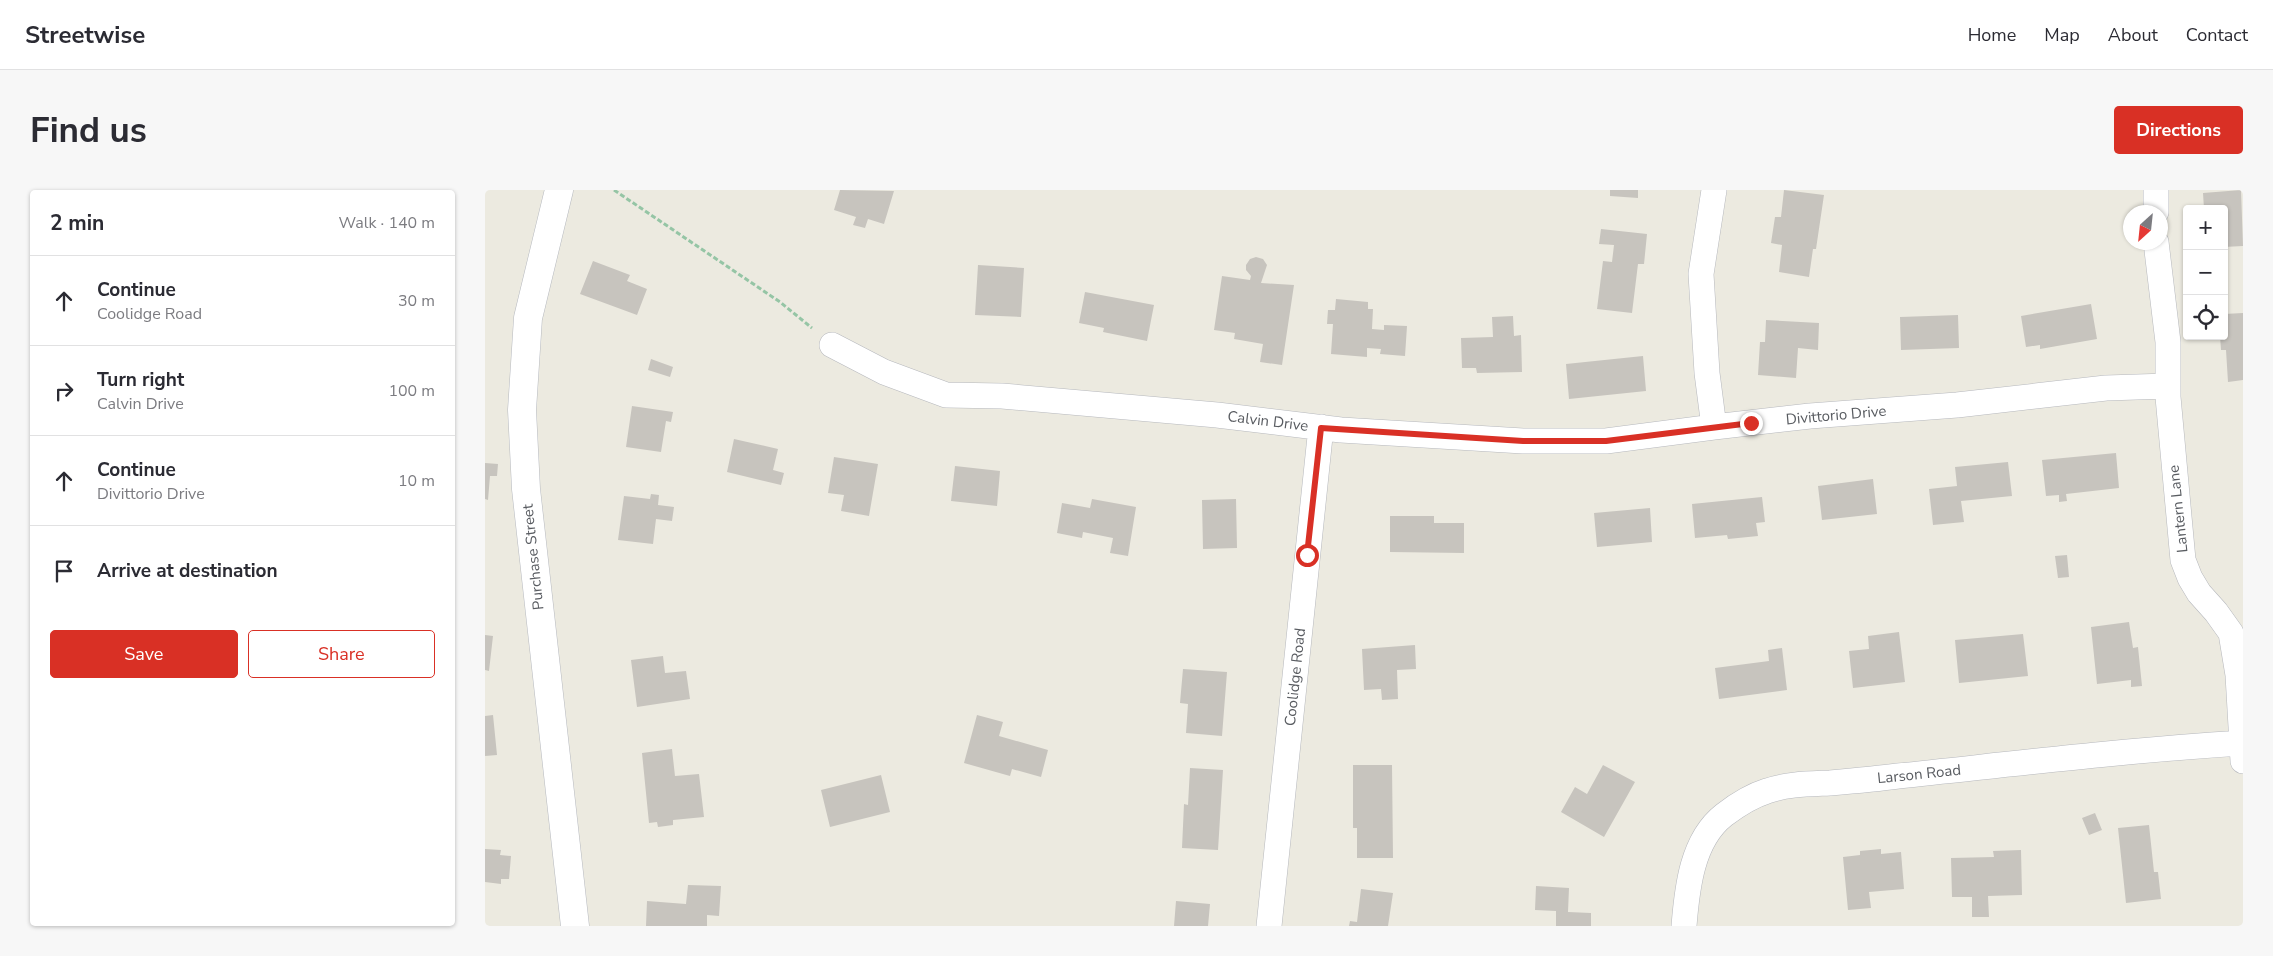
<!DOCTYPE html>
<meta charset="utf-8">
<style>
:root{--surface:#fff;--page:#f7f7f7;--text:#2b2b33;--muted:#7c7c81;--line:#e1e1e2;--accent:#d93025}
body{margin:0;font-family:"Nunito Sans",sans-serif;background:var(--page);color:var(--text)}
.controls{position:absolute;right:15px;top:15px;display:grid;overflow:hidden;border-radius:5px;box-shadow:0 1px 4px #0004}
.controls button{width:45px;height:45px;display:grid;place-items:center;padding:0;border:0;border-bottom:1px solid var(--line);background:var(--surface);color:var(--text);font:25px sans-serif}
.compass{position:absolute;left:1638px;top:15px;width:45px;height:45px;border-radius:50%;background:var(--surface);box-shadow:0 1px 4px #0004;rotate:207deg}
.stop{position:absolute;width:15px;height:15px;margin:-11px;border:4px solid #d93025;border-radius:50%;background:#fff}
.stop.end{background:#d93025;border-color:#fff;box-shadow:0 1px 5px #0008}
.list{margin:0;padding:0;list-style:none}
h2{display:flex;justify-content:space-between;align-items:center;height:65px;margin:0;padding:0 20px;font-size:21px}
h2 small{font-size:16px;font-weight:400;color:var(--muted)}
.list li{display:grid;grid-template-columns:32px 1fr auto;gap:15px;align-items:center;box-sizing:border-box;height:90px;padding:0 20px;border-top:1px solid var(--line)}
.list b{display:block;font-size:19px;white-space:nowrap}
.list p{margin:0;font-size:16px;white-space:nowrap;color:var(--muted)}
.list em{font-size:16px;font-style:normal;color:var(--muted)}
.actions{display:flex;gap:10px;padding:15px 20px}
.actions a{flex:1;padding:11px 0;border:1px solid var(--accent);border-radius:5px;text-align:center;font-size:18px;color:var(--accent)}
.actions .main{background:var(--accent);color:#fff}
.icon{flex:none;width:28px;height:28px;fill:none;stroke:currentColor;stroke-width:2;stroke-linecap:round;stroke-linejoin:round}
.map{position:relative;flex:none;width:1758px;height:736px;overflow:hidden;border-radius:5px}
header{display:flex;align-items:center;gap:30px;box-sizing:border-box;height:70px;padding:0 25px;background:var(--surface);border-bottom:1px solid var(--line)}
header strong{font-size:24px}
nav{display:flex;gap:28px;margin-inline-start:auto;font-size:18px}
.intro{display:flex;align-items:center;justify-content:space-between;box-sizing:border-box;height:120px;padding:0 30px}
h1{margin:0;font-size:35px}
.button{padding:12px 22px;border-radius:5px;background:var(--accent);color:#fff;font-size:18px;font-weight:700}
main{display:flex;gap:30px;padding:0 30px}
aside{flex:1;background:var(--surface);border-radius:5px;box-shadow:0 1px 4px #0004}
.map>svg:first-child{display:block}
.building{fill:#c7c4be}
.lines{fill:none;stroke-linecap:round;stroke-linejoin:round}
.minor-casing{stroke:#b6b8bd;stroke-width:26}
.secondary-casing{stroke:#b6b9bf;stroke-width:29}
.path{stroke:#95c5a5;stroke-width:3;stroke-dasharray:5 2.5;stroke-linecap:butt}
.minor{stroke:#fff;stroke-width:25}
.secondary{stroke:#fff;stroke-width:28}
.route{stroke:#d93025;stroke-width:6}
.labels{text-anchor:middle;dominant-baseline:central;stroke-width:4;stroke-linejoin:round;paint-order:stroke}
.street-label{font-size:15px;fill:#595c61;stroke:#fff}
</style>
<header>
<strong>Streetwise</strong>
<nav><a>Home</a><a>Map</a><a>About</a><a>Contact</a></nav>
</header>
<div class="intro"><h1>Find us</h1><a class="button">Directions</a></div>
<main>
<aside>
<h2>2 min<small>Walk · 140 m</small></h2>
<ul class="list">
<li><svg class="icon" aria-label="ahead" viewBox="0 0 24 24"><path d="M12 20V5M6 11l6-6 6 6"/></svg><div><b>Continue</b><p>Coolidge Road</p></div><em>30 m</em></li>
<li><svg class="icon" aria-label="right" viewBox="0 0 24 24"><path d="M7 20v-9h11M14 6l5 5-5 5"/></svg><div><b>Turn right</b><p>Calvin Drive</p></div><em>100 m</em></li>
<li><svg class="icon" aria-label="ahead" viewBox="0 0 24 24"><path d="M12 20V5M6 11l6-6 6 6"/></svg><div><b>Continue</b><p>Divittorio Drive</p></div><em>10 m</em></li>
<li><svg class="icon" aria-label="arrive" viewBox="0 0 24 24"><path d="M6 21V4h12l-3 4 3 4H6"/></svg><div><b>Arrive at destination</b></div></li>
</ul>
<div class="actions"><a class="main">Save</a><a>Share</a></div>
</aside>
<div class="map">
<svg width="1758" height="736" viewBox="0 0 1758 736">
<rect width="100%" height="100%" fill="#eceae0"/>
<path class="building" d="M355 0 409 1 399 34 383 29 380 38 368 35 371 27 349 20Z
M1125 0H1153V8L1125 6Z
M1299 0 1339 5 1331 59H1328L1324 87 1294 82 1297 55 1286 53 1290 27H1296Z
M1756 0 1758 56 1739 57V19H1719L1718 3Z
M1116 39 1162 44 1159 74H1153L1147 123 1112 119 1118 71 1127 72 1129 55 1114 54Z
M771 67 778 69 782 75 776 93 809 95 797 175 775 172 778 154 749 149 750 143 729 140 737 86 765 90 766 86 761 80V75L765 69Z
M108 71 145 85 142 91 162 99 152 125 95 104Z
M493 75 539 78 536 127 490 125Z
M600 102 669 115 662 151 618 142 619 138 594 133Z
M851 109 883 112V119H888L887 139 899 140V135L922 136 920 166 895 164 896 159 882 158V167L846 164 848 134H842L843 120H850Z
M1606 114 1612 149 1555 159V155L1541 157 1536 126Z
M1758 123V190L1743 192 1741 160H1736L1735 146H1739V124Z
M1473 125 1474 158 1416 160 1415 127Z
M1028 126 1029 146 1036 145 1037 182 992 183 991 178H977L976 148 1008 147 1007 127Z
M1281 130 1334 133 1333 160 1313 158 1311 188 1273 185 1275 152H1280Z
M1158 166 1161 201 1084 209 1081 174Z
M166 169 188 177 185 187 163 180Z
M147 216 188 222 186 232 181 231 176 262 141 257Z
M249 249 293 259 288 280 299 283 296 295 242 282Z
M1631 263 1634 298 1581 304 1582 311 1574 312V305L1561 306 1557 270Z
M349 267 393 274 384 326 356 321 359 305 343 303Z
M1523 272 1527 306 1476 311 1479 332 1448 335 1444 299 1472 296 1470 277Z
M0 273 13 274 12 286H5L3 310 0 309Z
M470 276 515 281 512 316 466 311Z
M1388 289 1392 324 1337 330 1333 296Z
M166 304 174 305 173 315 189 317 187 331 171 329 168 354 133 350 139 306 165 309Z
M1277 307 1280 332 1271 333 1273 346 1243 349 1242 345 1210 348 1207 314Z
M607 309 651 317 643 366 625 363 628 348 598 342 597 348 572 343 577 313 605 318Z
M751 309 752 358 718 359 717 310Z
M1165 318 1167 352 1112 357 1109 323Z
M905 326H949V333H979V363L905 362Z
M1582 365 1584 387 1573 388 1570 366Z
M1644 432 1648 458 1653 457 1657 496 1646 497V490L1612 494 1606 437Z
M1414 442 1420 492 1368 498 1364 461 1384 459 1383 446Z
M1538 444 1543 486 1474 493 1470 450Z
M0 445 8 446 4 481 0 480Z
M930 455 931 479 912 480 913 509 897 510 896 499 879 500 877 459Z
M1297 458 1302 500 1234 509 1230 478 1284 471 1283 460Z
M178 466 180 483 201 481 205 509 152 517 146 470Z
M698 479 742 482 737 546 701 543 703 514 695 513Z
M8 525 12 565 0 566V526Z
M492 525 518 532 514 546 563 560 556 587 527 579 525 586 479 573Z
M187 559 190 586 214 584 219 627 188 630V635L173 637 172 632 164 633 157 563Z
M868 575H907L908 668H872V638H868Z
M1118 575 1150 592 1119 647 1076 622 1090 597 1102 604Z
M705 578 738 580 733 660 697 658 699 614 703 615Z
M396 585 405 622 345 637 336 600Z
M1610 623 1617 640 1604 645 1597 628Z
M1664 635 1669 682H1673L1676 709 1641 713 1633 638Z
M0 659 16 660 15 665 26 666 24 689H16V694L0 692Z
M1396 659V664L1416 662 1419 699 1384 702 1386 718 1363 720 1358 667 1375 665V661Z
M1536 660 1537 705 1503 706 1504 727H1487V707H1467L1466 668 1509 667 1508 661Z
M203 695 236 696 234 726 222 725V736H161L162 711 201 714Z
M1051 696 1084 698 1083 722 1106 723V736H1071V721L1050 720Z
M876 699 908 703 903 736H864L865 731 872 732Z
M691 711 725 714 723 736H689Z"/>
<g class="lines">
<defs>
<path id="minor" d="M1229 0 1216 84 1222 183 1229 237 1325 226 1472 215 1621 198 1683 196
M1671 22V0
M1671 52 1683 152V207L1698 370 1705 388 1714 403 1731 422 1746 443 1753 485 1758 571
M347 155 399 182 461 205 517 206 732 225 856 240 1038 251H1121L1229 237
M784 736 836 237
M1199 736C1202 698 1207 650 1239 625 1252 615 1266 606 1282 601 1302 594 1324 594 1345 593 1368 591 1391 589 1413 586 1528 574 1642 560 1757 553"/>
<path id="secondary" d="M74 0 43 128 37 220 41 299 90 736"/>
</defs>
<use href="#minor" class="minor-casing"/>
<use href="#secondary" class="secondary-casing"/>
<path class="path" d="M129 0 295 112 327 138"/>
<use href="#minor" class="minor"/>
<use href="#secondary" class="secondary"/>
</g>
<g class="lines">
<path class="route" d="M822 365 836 238 1038 251H1121L1266 233"/>
</g>
<g class="labels">
<g class="street-label">
<text transform="translate(1351 225) rotate(-5)">Divittorio Drive</text>
<text transform="translate(783 231) rotate(7)">Calvin Drive</text>
<text transform="translate(1693 319) rotate(-96)">Lantern Lane</text>
<text transform="translate(48 367) rotate(-96)">Purchase Street</text>
<text transform="translate(810 487) rotate(-84)">Coolidge Road</text>
<text transform="translate(1434 584) rotate(-6)">Larson Road</text>
</g>
</g>
</svg>
<div class="controls">
<button>+</button>
<button>−</button>
<button><svg class="icon" aria-label="locate" viewBox="0 0 24 24"><circle cx="12" cy="12" r="6"/><path d="M12 2v4M12 18v4M2 12h4M18 12h4"/></svg></button>
</div>
<svg class="compass" viewBox="-18 -18 36 36"><path d="M0-13l5 13h-10z" fill="#e53935"/><path d="M0 13l5-13h-10z" fill="#7c7c81"/></svg>
<div class="stop" style="left:822px;top:365px"></div>
<div class="stop end" style="left:1266px;top:233px"></div>
</div>
</main>
